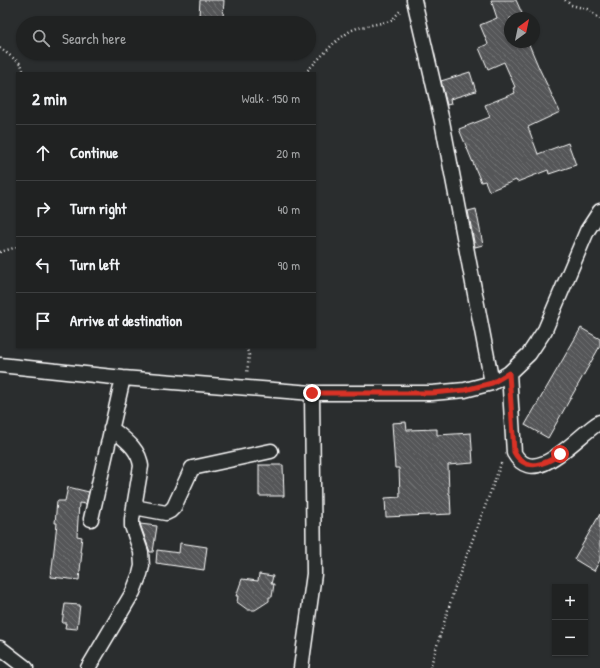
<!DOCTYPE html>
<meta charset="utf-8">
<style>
:root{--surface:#202222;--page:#282a2a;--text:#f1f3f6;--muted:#a2a4a5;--line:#3d3f40}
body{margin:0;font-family:"Patrick Hand",sans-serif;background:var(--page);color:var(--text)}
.controls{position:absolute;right:12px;bottom:12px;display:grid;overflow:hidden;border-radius:0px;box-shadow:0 1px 3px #0004}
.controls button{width:36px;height:36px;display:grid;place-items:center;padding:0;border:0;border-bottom:1px solid var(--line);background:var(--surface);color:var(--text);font:20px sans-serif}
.compass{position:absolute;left:504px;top:12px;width:36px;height:36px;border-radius:50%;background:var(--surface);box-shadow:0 1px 3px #0004;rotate:33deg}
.stop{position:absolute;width:12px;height:12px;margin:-9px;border:3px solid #d93025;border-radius:50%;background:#fff}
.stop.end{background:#d93025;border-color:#fff;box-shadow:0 1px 4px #0008}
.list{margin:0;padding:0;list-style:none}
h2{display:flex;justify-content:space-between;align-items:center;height:52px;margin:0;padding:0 16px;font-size:17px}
h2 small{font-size:13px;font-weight:400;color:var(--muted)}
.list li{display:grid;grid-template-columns:26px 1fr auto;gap:12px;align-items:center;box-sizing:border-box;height:56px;padding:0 16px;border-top:1px solid var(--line)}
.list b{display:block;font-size:15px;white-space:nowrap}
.list em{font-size:13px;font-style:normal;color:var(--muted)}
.icon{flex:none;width:22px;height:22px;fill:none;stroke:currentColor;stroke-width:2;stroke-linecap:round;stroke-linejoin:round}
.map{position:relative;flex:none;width:600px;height:668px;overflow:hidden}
.search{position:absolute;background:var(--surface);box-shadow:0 1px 3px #0004;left:16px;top:16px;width:300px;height:44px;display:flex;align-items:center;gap:10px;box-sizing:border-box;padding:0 14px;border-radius:22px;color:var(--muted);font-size:15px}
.panel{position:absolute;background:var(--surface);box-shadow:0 1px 3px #0004;left:16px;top:72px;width:300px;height:276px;border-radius:0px}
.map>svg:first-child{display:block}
.building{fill:url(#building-back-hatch);stroke:#fff}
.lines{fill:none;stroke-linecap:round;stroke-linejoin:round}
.minor-casing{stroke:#fff;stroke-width:17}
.path{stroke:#fff;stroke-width:2.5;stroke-dasharray:1 3;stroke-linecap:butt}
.minor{stroke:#2a2d2e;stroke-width:14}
.route{stroke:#d93025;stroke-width:5}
</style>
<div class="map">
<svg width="600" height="668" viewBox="0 0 600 668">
<defs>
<pattern id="building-back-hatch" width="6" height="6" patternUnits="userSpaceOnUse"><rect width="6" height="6" fill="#555758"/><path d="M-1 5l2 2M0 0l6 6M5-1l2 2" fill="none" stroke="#6e7071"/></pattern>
</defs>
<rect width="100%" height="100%" fill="#2a2d2e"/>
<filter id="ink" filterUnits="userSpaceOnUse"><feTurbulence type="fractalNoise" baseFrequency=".025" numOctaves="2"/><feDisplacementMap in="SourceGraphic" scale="8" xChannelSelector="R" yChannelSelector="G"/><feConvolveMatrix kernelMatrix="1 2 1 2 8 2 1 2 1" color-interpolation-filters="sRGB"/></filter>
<g filter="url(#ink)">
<path class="building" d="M200 0H224L223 18 199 16Z
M491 0H516L524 18H510V42H528L539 68 560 112 528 127 538 154 568 143 576 165 549 174 548 170 517 182 516 180 489 191 485 181 481 182 459 129 490 117 485 105 515 93 513 88 515 87 504 62 488 69 479 48 488 44 480 25 497 18Z
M470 72 476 91 450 99 451 104 447 105 441 81Z
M476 209 483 245 475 247 468 211Z
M581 328 600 339V346L548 438 525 425Z
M406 422 407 430 437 429V435L471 433 473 463 448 465 449 494H450L451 514 386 517 385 498 400 497 399 468H395L392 423Z
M259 465H283L284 496H259Z
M68 487 89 492 86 504 79 503 77 536 82 537 80 552H82L79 580 51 577 57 523H55L57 501H65Z
M600 514V560L594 571 574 559Z
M140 524 157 526 153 552H150Z
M180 543 207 547 204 570 156 563 157 550 179 553Z
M259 574 273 576 271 584H274L272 597H269V601L255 610H248L237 602 238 596H236L242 579 258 581Z
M65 604 80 605 77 629 65 628 66 623H62Z"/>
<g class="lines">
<defs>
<path id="minor" d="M414 0 442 121 492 383
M0 365 123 378 312 393H432L465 390 492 383 509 373 529 354 545 330 587 231 600 211
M509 373 514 453C535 491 579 433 600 422
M134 507 166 513 170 511 174 507 192 468 271 451
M91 519 123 378
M0 648 26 668
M88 668 133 592 140 574 142 566 141 552 132 526V519L141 466C139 448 124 439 111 428
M301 668 314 574 312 393"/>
</defs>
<use href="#minor" class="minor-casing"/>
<path class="path" d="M565 0 571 5 587 9 600 19
M0 48 21 64 24 73
M305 73 334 43 350 31 357 28 391 21 401 10
M0 252 17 247
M246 347 249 355 247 374
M430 668 456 584 502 461"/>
<use href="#minor" class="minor"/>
</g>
</g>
<g class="lines" filter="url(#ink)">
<path class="route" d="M312 393H432L465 390 492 383 509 373 514 452C525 472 545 465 560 454"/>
</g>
</svg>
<div class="controls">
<button>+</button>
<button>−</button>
</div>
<svg class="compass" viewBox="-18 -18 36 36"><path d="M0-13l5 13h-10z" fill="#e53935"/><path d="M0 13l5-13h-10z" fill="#a2a4a5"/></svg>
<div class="stop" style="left:560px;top:454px"></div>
<div class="stop end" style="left:312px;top:393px"></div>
<div class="search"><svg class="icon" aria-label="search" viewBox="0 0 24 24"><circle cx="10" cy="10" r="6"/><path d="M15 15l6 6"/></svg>Search here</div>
<section class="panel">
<h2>2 min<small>Walk · 150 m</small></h2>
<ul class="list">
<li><svg class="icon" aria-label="ahead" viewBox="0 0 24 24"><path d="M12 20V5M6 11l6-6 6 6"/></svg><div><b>Continue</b></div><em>20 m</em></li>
<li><svg class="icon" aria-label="right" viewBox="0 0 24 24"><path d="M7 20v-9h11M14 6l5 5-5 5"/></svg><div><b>Turn right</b></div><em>40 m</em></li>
<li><svg class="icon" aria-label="left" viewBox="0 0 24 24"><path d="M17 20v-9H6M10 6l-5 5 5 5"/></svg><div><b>Turn left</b></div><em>90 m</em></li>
<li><svg class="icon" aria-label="arrive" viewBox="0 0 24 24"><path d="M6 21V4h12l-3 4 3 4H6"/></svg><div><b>Arrive at destination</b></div></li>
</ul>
</section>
</div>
